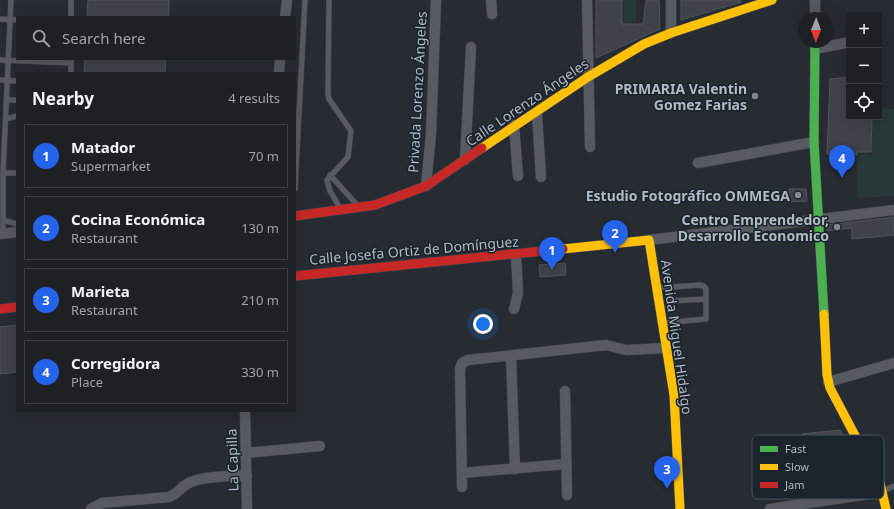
<!DOCTYPE html>
<meta charset="utf-8">
<style>
:root{--surface:#1d2126;--page:#2a2e32;--text:#f1f3f6;--muted:#a0a3a7;--line:#3b3e43;--accent:#2563eb}
body{margin:0;font-family:"Noto Sans",sans-serif;background:var(--page);color:var(--text)}
.controls{position:absolute;right:12px;top:12px;display:grid;overflow:hidden;border-radius:0px;box-shadow:0 4px 16px #0002}
.controls button{width:36px;height:36px;display:grid;place-items:center;padding:0;border:0;border-bottom:1px solid var(--line);background:var(--surface);color:var(--text);font:20px sans-serif}
.compass{position:absolute;left:798px;top:12px;width:36px;height:36px;border-radius:50%;background:var(--surface);box-shadow:0 4px 16px #0002;rotate:181deg}
.you{position:absolute;left:483px;top:324px;width:14px;height:14px;margin:-10px;border:3px solid #fff;border-radius:50%;background:#1a73e8;box-shadow:0 0 0 6px #1a73e833}
.badge{display:grid;place-items:center;width:26px;height:26px;border-radius:50%;background:var(--accent);color:#fff;font-size:13px;font-weight:700}
.pin{position:absolute;translate:-50% -33px;filter:drop-shadow(0 1px 2px #0008)}
.pin::after{content:'';position:absolute;top:21px;width:14px;height:12px;background:inherit;clip-path:polygon(0 0,100% 0,50% 100%)}
.list{margin:0;padding:0;list-style:none}
h2{display:flex;justify-content:space-between;align-items:center;height:52px;margin:0;padding:0 16px;font-size:17px}
h2 small{font-size:13px;font-weight:400;color:var(--muted)}
.list li{display:grid;grid-template-columns:26px 1fr auto;gap:12px;align-items:center;box-sizing:border-box;height:64px;margin:0 8px 8px;padding:0 8px;border:1px solid var(--line);border-radius:0px}
.list b{display:block;font-size:15px;white-space:nowrap}
.list p{margin:0;font-size:13px;white-space:nowrap;color:var(--muted)}
.list em{font-size:13px;font-style:normal;color:var(--muted)}
.icon{flex:none;width:22px;height:22px;fill:none;stroke:currentColor;stroke-width:2;stroke-linecap:round;stroke-linejoin:round}
.map{position:relative;flex:none;width:894px;height:509px;overflow:hidden}
.search{position:absolute;background:var(--surface);box-shadow:0 4px 16px #0002;left:16px;top:16px;width:280px;height:44px;display:flex;align-items:center;gap:10px;box-sizing:border-box;padding:0 14px;border-radius:0px;color:var(--muted);font-size:15px}
.panel{position:absolute;background:var(--surface);box-shadow:0 4px 16px #0002;left:16px;top:72px;width:280px;height:340px;border-radius:0px}
.map>svg:first-child{display:block}
.green{fill:#273839}
.building{fill:#3f4349;stroke:#4f545a}
.lines{fill:none;stroke-linecap:round;stroke-linejoin:round}
.lane-casing{stroke:#44484d;stroke-width:6}
.street-casing{stroke:#44484d;stroke-width:11}
.fast-casing{stroke:#44484d;stroke-width:10}
.slow-casing{stroke:#44484d;stroke-width:10}
.jam-casing{stroke:#44484d;stroke-width:10}
.lane{stroke:#575a60;stroke-width:5}
.street{stroke:#575a60;stroke-width:10}
.fast{stroke:#4caf50;stroke-width:9}
.slow{stroke:#ffc107;stroke-width:9}
.jam{stroke:#c62828;stroke-width:9}
.poi-dot{fill:#808891;stroke:#1b232c;stroke-width:1.5}
.labels{text-anchor:middle;dominant-baseline:central;stroke-width:3;stroke-linejoin:round;paint-order:stroke}
.poi-label{font-size:14px;font-weight:bold;fill:#b0b9c4;stroke:#1b232c;text-anchor:end}
.street-label{font-size:14px;fill:#b0b9c4;stroke:#1b232c}
.key{fill:#1b232c;stroke:#48505a;stroke-width:1}
.key-label{font-size:11px;fill:#b0b9c4}
</style>
<div class="map">
<svg width="894" height="509" viewBox="0 0 894 509">
<rect width="100%" height="100%" fill="#272c32"/>
<path class="green" d="M624 0H636V23L624 22Z
M879 108 894 109V196L857 198V155L872 154V117H879Z"/>
<path class="building" d="M88 0H169V17H87Z
M596 0H622V24H643L646 0H659L660 29 596 58Z
M681 0H741V2L681 20Z
M85 59H166L165 73H84Z
M849 77V117H872L871 152H857V155L827 154 830 79Z
M789 189H806L807 201 789 202Z
M894 217V235L852 239V228L827 231V225Z
M565 263 566 275 540 277 539 265Z
M17 325V372L0 374V327Z
M840 430 862 466 865 482 847 487 813 491 802 434Z"/>
<g class="lines">
<defs>
<path id="lane" d="M329 0 328 94 329 99 351 131 348 157 327 180 330 191 340 208
M71 17V0
M0 19 17 20
M0 60 71 63
M71 73V59
M0 80 17 81
M7 100H17
M6 119 17 116
M3 173H17
M330 175 358 206
M295 189 305 0
M3 220 17 224
M3 233V173L11 0
M658 288 700 285 704 286 706 289V319L663 323
M672 301 706 299
M883 491 894 486"/>
<path id="street" d="M491 0 492 14
M587 0 590 147
M285 17 287 0
M815 18V0
M671 33V0
M815 49 845 43
M279 73 280 59
M537 114 541 177
M514 125 518 176
M465 160 471 47
M698 163 814 142
M426 186 431 134 436 0
M0 234 17 232
M649 240 894 210
M514 309 518 293 516 254
M511 356 515 469
M828 382 894 363
M565 391 567 495
M245 411 247 509
M246 453 320 446
M462 473 566 464
M462 487 460 369 462 363 468 360 606 345 626 350 666 348
M91 509 102 503 169 497C179 493 179 489 187 484 199 476 232 476 247 475
M770 509 882 492"/>
<path id="fast" d="M815 42 814 142 824 314"/>
<path id="slow" d="M482 148 588 77 644 44 671 33 772 0
M563 249 649 240 674 395 680 509
M824 314 827 375 830 388 880 483 886 509"/>
<path id="jam" d="M295 216 375 205 426 186 482 148
M295 276 563 249
M0 309 17 307"/>
</defs>
<use href="#lane" class="lane-casing"/>
<use href="#street" class="street-casing"/>
<use href="#fast" class="fast-casing"/>
<use href="#slow" class="slow-casing"/>
<use href="#jam" class="jam-casing"/>
<use href="#lane" class="lane"/>
<use href="#street" class="street"/>
<use href="#fast" class="fast"/>
<use href="#slow" class="slow"/>
<use href="#jam" class="jam"/>
</g>
<g class="poi-dot">
<circle cx="755" cy="96" r="4"/>
<circle cx="798" cy="195" r="4"/>
<circle cx="837" cy="227" r="4"/>
</g>
<g class="labels">
<g class="poi-label">
<text x="747" y="88">PRIMARIA Valentin<tspan x="747" dy="16">Gomez Farias</tspan></text>
<text x="790" y="195">Estudio Fotográfico OMMEGA</text>
<text x="829" y="219">Centro Emprendedor,<tspan x="829" dy="16">Desarrollo Economico</tspan></text>
</g>
<g class="street-label">
<text transform="translate(417 92) rotate(-87)">Privada Lorenzo Ángeles</text>
<text transform="translate(527 102) rotate(-34)">Calle Lorenzo Ángeles</text>
<text transform="translate(414 250) rotate(-5)">Calle Josefa Ortiz de Domínguez</text>
<text transform="translate(677 337) rotate(82)">Avenida Miguel Hidalgo</text>
<text transform="translate(232 460) rotate(-92)">La Capilla</text>
</g>
</g>
<rect x="752" y="435" width="132" height="64" rx="6" class="key"/>
<rect x="760" y="446" width="18" height="6" fill="#4caf50"/>
<rect x="760" y="464" width="18" height="6" fill="#ffc107"/>
<rect x="760" y="482" width="18" height="6" fill="#c62828"/>
<g class="key-label">
<text x="785" y="453">Fast</text>
<text x="785" y="471">Slow</text>
<text x="785" y="489">Jam</text>
</g>
</svg>
<div class="controls">
<button>+</button>
<button>−</button>
<button><svg class="icon" aria-label="locate" viewBox="0 0 24 24"><circle cx="12" cy="12" r="6"/><path d="M12 2v4M12 18v4M2 12h4M18 12h4"/></svg></button>
</div>
<svg class="compass" viewBox="-18 -18 36 36"><path d="M0-13l5 13h-10z" fill="#e53935"/><path d="M0 13l5-13h-10z" fill="#a0a3a7"/></svg>
<div class="you"></div>
<div class="pin badge" style="left:552px;top:270px">1</div>
<div class="pin badge" style="left:615px;top:253px">2</div>
<div class="pin badge" style="left:667px;top:489px">3</div>
<div class="pin badge" style="left:842px;top:178px">4</div>
<div class="search"><svg class="icon" aria-label="search" viewBox="0 0 24 24"><circle cx="10" cy="10" r="6"/><path d="M15 15l6 6"/></svg>Search here</div>
<section class="panel">
<h2>Nearby<small>4 results</small></h2>
<ul class="list">
<li><span class="badge">1</span><div><b>Matador</b><p>Supermarket</p></div><em>70 m</em></li>
<li><span class="badge">2</span><div><b>Cocina Económica</b><p>Restaurant</p></div><em>130 m</em></li>
<li><span class="badge">3</span><div><b>Marieta</b><p>Restaurant</p></div><em>210 m</em></li>
<li><span class="badge">4</span><div><b>Corregidora</b><p>Place</p></div><em>330 m</em></li>
</ul>
</section>
</div>
